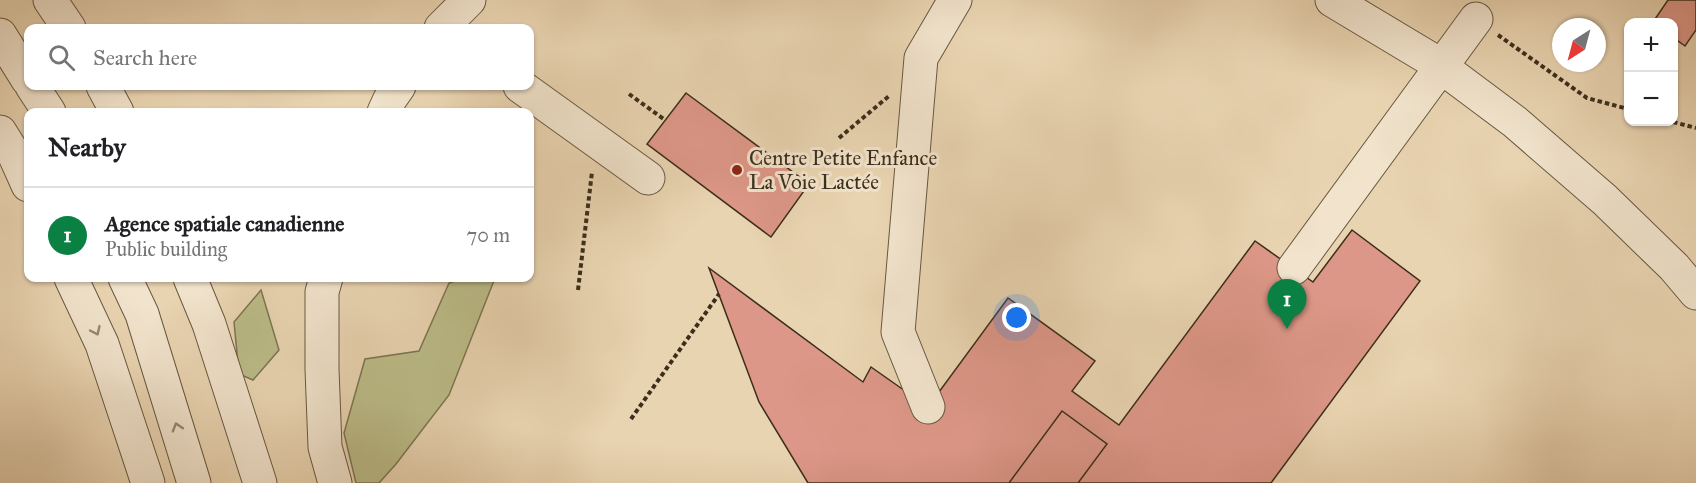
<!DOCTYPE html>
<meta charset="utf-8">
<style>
:root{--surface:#fff;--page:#f6f6f6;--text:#202124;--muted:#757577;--line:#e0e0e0;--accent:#0b8043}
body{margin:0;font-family:"IM FELL Great Primer",serif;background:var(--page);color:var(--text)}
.controls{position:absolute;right:18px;top:18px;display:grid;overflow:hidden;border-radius:12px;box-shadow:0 2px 4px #0004}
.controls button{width:54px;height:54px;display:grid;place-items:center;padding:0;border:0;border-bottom:2px solid var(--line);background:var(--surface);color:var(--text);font:30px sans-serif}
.compass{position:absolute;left:1552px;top:18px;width:54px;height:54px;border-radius:50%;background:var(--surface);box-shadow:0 2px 4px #0004;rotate:216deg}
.you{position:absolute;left:1017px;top:318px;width:21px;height:21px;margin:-15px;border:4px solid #fff;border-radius:50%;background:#1a73e8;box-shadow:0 0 0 9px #1a73e833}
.badge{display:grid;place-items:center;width:39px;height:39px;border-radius:50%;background:var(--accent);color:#fff;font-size:20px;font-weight:700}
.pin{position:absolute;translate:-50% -50px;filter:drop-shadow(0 2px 3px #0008)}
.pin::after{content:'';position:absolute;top:32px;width:21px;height:18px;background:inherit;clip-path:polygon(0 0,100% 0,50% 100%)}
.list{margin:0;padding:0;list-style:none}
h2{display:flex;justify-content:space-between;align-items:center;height:78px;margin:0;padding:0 24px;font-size:26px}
h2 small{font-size:20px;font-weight:400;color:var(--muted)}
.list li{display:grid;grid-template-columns:39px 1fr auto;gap:18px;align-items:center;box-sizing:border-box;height:96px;padding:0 24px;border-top:2px solid var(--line)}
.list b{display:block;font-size:22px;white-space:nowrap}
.list p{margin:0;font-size:20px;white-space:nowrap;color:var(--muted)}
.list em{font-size:20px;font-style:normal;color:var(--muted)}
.icon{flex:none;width:33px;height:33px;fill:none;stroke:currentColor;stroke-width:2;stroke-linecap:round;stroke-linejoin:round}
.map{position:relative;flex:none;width:1696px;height:483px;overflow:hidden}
.search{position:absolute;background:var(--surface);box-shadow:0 2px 4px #0004;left:24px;top:24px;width:510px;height:66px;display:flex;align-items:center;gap:15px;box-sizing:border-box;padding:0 21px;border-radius:12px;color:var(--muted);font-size:22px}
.panel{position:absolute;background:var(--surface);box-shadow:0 2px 4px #0004;left:24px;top:108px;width:510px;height:174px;border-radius:12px}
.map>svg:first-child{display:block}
.green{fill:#bbbc88;stroke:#7c7552;stroke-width:1.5}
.building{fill:#dd9788;stroke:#3c2e1b;stroke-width:1.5}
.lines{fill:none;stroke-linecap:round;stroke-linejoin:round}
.minor-casing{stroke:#675840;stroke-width:35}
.path{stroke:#3c2e1b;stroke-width:4;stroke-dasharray:4.5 3;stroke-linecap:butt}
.minor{stroke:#f1e3cc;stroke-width:33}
.oneway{stroke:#968874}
.poi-dot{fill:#8f2418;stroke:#f1e3cc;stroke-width:2}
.labels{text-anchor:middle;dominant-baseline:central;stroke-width:6;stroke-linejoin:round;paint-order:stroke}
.poi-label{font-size:21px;fill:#3c2e1b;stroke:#f1e3cc;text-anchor:start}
</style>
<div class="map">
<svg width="1696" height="483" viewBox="0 0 1696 483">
<rect width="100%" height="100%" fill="#e9d4b1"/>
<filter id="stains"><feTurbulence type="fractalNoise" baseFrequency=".00333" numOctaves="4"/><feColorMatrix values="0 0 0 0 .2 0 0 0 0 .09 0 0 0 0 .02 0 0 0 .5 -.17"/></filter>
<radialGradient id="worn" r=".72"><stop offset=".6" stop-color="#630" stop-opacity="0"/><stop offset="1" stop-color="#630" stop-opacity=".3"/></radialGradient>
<path class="green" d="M464 278H495L449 395 396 464 379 483H356L344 433 365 359 419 351 449 283Z
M261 290 279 350 253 380 239 374 234 322Z"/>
<path class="building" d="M1668 0H1696V30L1685 46 1674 38V22H1653Z
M686 93 809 184 771 237 647 144Z
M1352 230 1420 281 1271 483H1078L1107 444 1062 411 1009 483H808L759 402 709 268 863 382 871 367 928 407 1008 298 1095 361 1072 391 1119 425 1255 241 1313 282Z
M1352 230 1420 281 1271 483H808L759 402 709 268 863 382 871 367 928 407 1008 298 1095 361 1072 391 1119 425 1255 241 1313 282Z"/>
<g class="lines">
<defs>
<path id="minor" d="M50 0 69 28
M1332 0 1432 60 1515 122 1605 200 1674 267 1696 293
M441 28 469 0
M0 35 28 80
M32 86 49 112
M103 86 117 112
M520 86 648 178
M384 112 390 99 399 86
M0 132 15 156 28 185
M1294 268 1476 19
M71 278 102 344 148 483
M125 278 142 314 194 483
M190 278 209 324 260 483
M326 278 322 292V369L325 447 335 483
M928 407 898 332 921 58 955 0"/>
</defs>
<use href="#minor" class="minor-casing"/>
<path class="path" d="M1498 35 1587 98 1628 109
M629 94 665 120
M1673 122 1696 128
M839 138 889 96
M578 290 592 172
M631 419 719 294"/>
<use href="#minor" class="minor"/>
</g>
<defs><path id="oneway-chevron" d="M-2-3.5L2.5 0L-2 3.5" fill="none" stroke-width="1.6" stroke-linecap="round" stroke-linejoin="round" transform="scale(1.5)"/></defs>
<g class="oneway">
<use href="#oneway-chevron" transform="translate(96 331) rotate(65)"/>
<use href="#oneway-chevron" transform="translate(177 427) rotate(-107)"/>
</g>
<circle class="poi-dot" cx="737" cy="170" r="6"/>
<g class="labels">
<g class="poi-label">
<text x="749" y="158">Centre Petite Enfance<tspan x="749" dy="24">La Voie Lactée</tspan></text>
</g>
</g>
<rect width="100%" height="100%" filter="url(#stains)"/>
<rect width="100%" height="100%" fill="url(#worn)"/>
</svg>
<div class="controls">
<button>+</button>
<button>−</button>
</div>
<svg class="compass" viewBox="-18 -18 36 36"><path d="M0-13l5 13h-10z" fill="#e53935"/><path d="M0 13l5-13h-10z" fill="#757577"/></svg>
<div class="you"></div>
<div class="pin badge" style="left:1287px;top:329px">1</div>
<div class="search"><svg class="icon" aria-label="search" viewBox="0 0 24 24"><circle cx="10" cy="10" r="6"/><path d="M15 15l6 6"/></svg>Search here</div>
<section class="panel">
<h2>Nearby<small></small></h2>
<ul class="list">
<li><span class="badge">1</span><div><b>Agence spatiale canadienne</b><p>Public building</p></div><em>70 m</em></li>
</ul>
</section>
</div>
